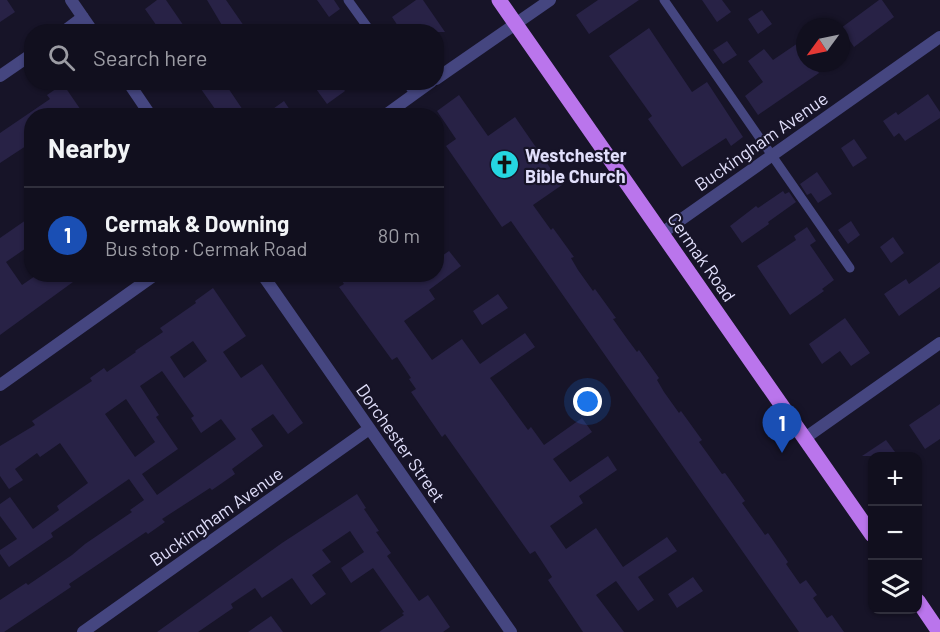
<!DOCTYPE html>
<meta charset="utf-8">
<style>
:root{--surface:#110f1e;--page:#1e1d2b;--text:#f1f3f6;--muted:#9c9ca4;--line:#302f3c;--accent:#7c3aed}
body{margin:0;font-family:Barlow,sans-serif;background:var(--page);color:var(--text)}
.controls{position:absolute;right:18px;bottom:18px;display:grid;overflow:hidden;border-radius:12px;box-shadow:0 2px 4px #0004}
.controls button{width:54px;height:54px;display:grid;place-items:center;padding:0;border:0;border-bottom:2px solid var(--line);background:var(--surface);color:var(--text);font:30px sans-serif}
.compass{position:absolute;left:796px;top:18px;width:54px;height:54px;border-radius:50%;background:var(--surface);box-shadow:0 2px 4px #0004;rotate:237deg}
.you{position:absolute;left:588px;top:402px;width:21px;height:21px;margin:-15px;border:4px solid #fff;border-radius:50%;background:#1a73e8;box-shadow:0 0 0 9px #1a73e833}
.badge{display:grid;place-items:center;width:39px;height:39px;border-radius:50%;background:var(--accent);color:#fff;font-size:20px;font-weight:700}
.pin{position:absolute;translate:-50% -50px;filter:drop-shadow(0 2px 3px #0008)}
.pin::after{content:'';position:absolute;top:32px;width:21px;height:18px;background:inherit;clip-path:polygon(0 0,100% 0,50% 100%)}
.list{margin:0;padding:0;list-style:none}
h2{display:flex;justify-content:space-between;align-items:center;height:78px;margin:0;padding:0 24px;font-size:26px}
h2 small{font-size:20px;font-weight:400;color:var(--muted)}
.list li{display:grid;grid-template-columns:39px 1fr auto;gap:18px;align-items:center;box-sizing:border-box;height:96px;padding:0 24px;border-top:2px solid var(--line)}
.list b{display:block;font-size:22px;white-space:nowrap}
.list p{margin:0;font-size:20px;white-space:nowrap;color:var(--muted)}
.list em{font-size:20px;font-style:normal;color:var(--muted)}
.icon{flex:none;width:33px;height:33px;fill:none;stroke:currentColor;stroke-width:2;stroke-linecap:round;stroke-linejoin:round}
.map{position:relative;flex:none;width:940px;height:632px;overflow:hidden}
.search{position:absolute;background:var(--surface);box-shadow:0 2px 4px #0004;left:24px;top:24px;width:420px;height:66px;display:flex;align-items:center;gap:15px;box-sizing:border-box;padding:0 21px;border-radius:24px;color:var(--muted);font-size:22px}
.panel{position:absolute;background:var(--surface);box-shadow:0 2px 4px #0004;left:24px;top:108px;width:420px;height:174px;border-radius:24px}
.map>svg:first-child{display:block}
.building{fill:#282246;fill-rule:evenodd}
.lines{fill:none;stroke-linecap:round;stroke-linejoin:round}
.lane{stroke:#454680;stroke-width:9}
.street{stroke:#454680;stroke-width:12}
.primary{stroke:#ba75ec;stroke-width:15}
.labels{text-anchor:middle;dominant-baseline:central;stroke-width:4.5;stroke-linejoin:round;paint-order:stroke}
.street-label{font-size:18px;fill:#e1dffb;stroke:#171428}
.poi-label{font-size:18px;font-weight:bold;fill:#e1dffb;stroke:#171428;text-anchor:start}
</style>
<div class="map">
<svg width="940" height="632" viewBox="0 0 940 632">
<rect width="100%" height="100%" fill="#171428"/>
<path class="building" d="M0 0H7L15 12 0 22Z
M157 0H166L188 32H161L145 9Z
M207 0H226L244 26 237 32H226Z
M317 0H334L340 9 329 17Z
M416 0H423L445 32H402L392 17Z
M598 0H639L589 34 576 15Z
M702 0H722L731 12 717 22Z
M879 0H882L894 17 854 47 841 28Z
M762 10 772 24 758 34 748 19Z
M649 28 692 92 707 82 743 137 731 146 726 138 682 167 648 119 652 116 609 56Z
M727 41 737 55 723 64 713 50Z
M798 43 805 53V63H812L819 73 758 115 745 96 763 82 748 61 764 49 773 60Z
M196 82H224L247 116H220Z
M311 82H339L345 91 327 104Z
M63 84 85 116H32V142L0 163V133L50 99 47 95Z
M928 94 940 112V118L905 141 899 133 894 137 883 121 896 112 898 115Z
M459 95 488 136 515 117 562 185 533 205 551 230 553 228 574 257 571 258 578 270 593 291 595 289 616 318 613 319 628 340 637 352 639 350 659 378 657 380 664 392 679 413 681 411 702 440 699 442 707 453 722 474 725 473 745 501 742 503 765 535 768 533 788 562 786 564 800 584 806 580 817 595 813 598 827 618 832 615 844 632H799L511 221 502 227 446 146 456 139 437 111Z
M284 101 294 116H263Z
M854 139 867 158 853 167 841 148Z
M817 172 832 194 818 203 811 193 807 195 800 184Z
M783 191 785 194 789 192 796 202 768 222 769 224 742 243 730 226 756 206 758 208Z
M26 220 32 228V244L6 262 22 285 38 274H84L0 335V238Z
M851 221 860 235 848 244 838 230Z
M807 227 816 241 810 245 834 280 822 289 824 291 790 315 757 266 796 240 794 236Z
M893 237 904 253 891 263 880 247Z
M449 251 461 266 429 290 435 299 404 321 432 360 462 339 480 364 525 333 535 347 490 378 528 430 531 427 544 445 582 418 592 432 553 459 570 482 608 456 617 470 579 496 583 503 550 526 566 549 596 528 623 567 667 537 677 551 638 577 654 600 638 611 616 581 596 595 624 632H583L548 580 552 577 535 551 530 554 445 434 442 437 411 392 416 389 409 379 411 378 397 357 392 360 339 287 344 284 337 274H436V260Z
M940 262V287L899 316 884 294 906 279 909 284Z
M213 288 246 336 223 352 241 378 262 364 303 423 288 434 273 414 251 429 263 446 232 469 235 474 212 490 210 488 162 519 165 522 148 534 146 532 69 584 71 587 4 632H0V600L26 583 28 585 72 555 85 544 132 512 130 510 144 500 129 479 51 533 53 537 9 567 0 554V550L17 539 0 516V504L10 497 33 529 59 510 57 506 88 483 60 443 40 457 37 453 15 469 23 480 9 489 0 476V446L35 425 32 421 92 381 90 378 104 368 107 372 136 352 135 351 163 332 160 328 196 303 195 301ZM193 341 207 361 184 378 170 357ZM162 371 194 416 191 418 201 433 221 419 236 439 157 495 142 474 178 449 156 417 159 415 140 386ZM126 399 155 442 135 457 105 414Z
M498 294 508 308 482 325 473 311Z
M845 318 870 353 851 366 840 351 822 364 809 344Z
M940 404V439L925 449 909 425Z
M886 440 898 456H862Z
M357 494 366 508 364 509 379 531 376 532 391 553 387 556 419 601 428 595 450 627 443 632H379L404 615 402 613 404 612 373 568 351 583 341 568 364 552 350 531 322 550 331 562 312 575 326 594 311 605 292 578 262 598 255 588 231 604 233 608 198 632H157L282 543Z
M693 577 703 591 677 608 668 594Z
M271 616 283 632H248Z"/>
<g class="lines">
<path class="lane" d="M348 0 371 32
M664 0 850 268
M406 82 415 94"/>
<path class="street" d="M71 0 93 32
M63 32 83 17
M0 76 32 54
M436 79 550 0
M128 82 151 116
M384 116 431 82
M662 233 940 37
M262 274 511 632
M0 385 156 274
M805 438 940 343
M83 632 369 429"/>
<path class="primary" d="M499 0 872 535
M918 601 939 632"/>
</g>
<defs>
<symbol id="church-disc" viewBox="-11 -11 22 22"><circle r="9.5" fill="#25d6e1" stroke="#171428"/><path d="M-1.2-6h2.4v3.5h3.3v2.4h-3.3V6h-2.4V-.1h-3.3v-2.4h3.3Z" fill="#111"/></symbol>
</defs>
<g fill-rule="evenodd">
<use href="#church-disc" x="488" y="148" width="33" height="33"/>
</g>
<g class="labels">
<g class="street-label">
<text transform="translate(761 141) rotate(-35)">Buckingham Avenue</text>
<text transform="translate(702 257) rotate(55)">Cermak Road</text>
<text transform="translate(401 443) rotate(55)">Dorchester Street</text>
<text transform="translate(216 516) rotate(-35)">Buckingham Avenue</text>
</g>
<g class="poi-label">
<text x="525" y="155">Westchester<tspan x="525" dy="21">Bible Church</tspan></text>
</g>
</g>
</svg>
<div class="controls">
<button>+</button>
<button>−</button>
<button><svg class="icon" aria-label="layers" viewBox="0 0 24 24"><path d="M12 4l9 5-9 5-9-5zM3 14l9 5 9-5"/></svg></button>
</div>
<svg class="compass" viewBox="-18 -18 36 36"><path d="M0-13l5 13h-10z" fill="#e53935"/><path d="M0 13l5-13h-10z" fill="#9c9ca4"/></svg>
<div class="you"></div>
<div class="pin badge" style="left:782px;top:453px;background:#1a4fb4">1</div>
<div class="search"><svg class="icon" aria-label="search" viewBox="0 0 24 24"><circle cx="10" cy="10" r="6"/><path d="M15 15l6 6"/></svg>Search here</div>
<section class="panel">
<h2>Nearby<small></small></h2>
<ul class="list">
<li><span class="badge" style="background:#1a4fb4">1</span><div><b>Cermak &amp; Downing</b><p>Bus stop · Cermak Road</p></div><em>80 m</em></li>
</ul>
</section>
</div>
